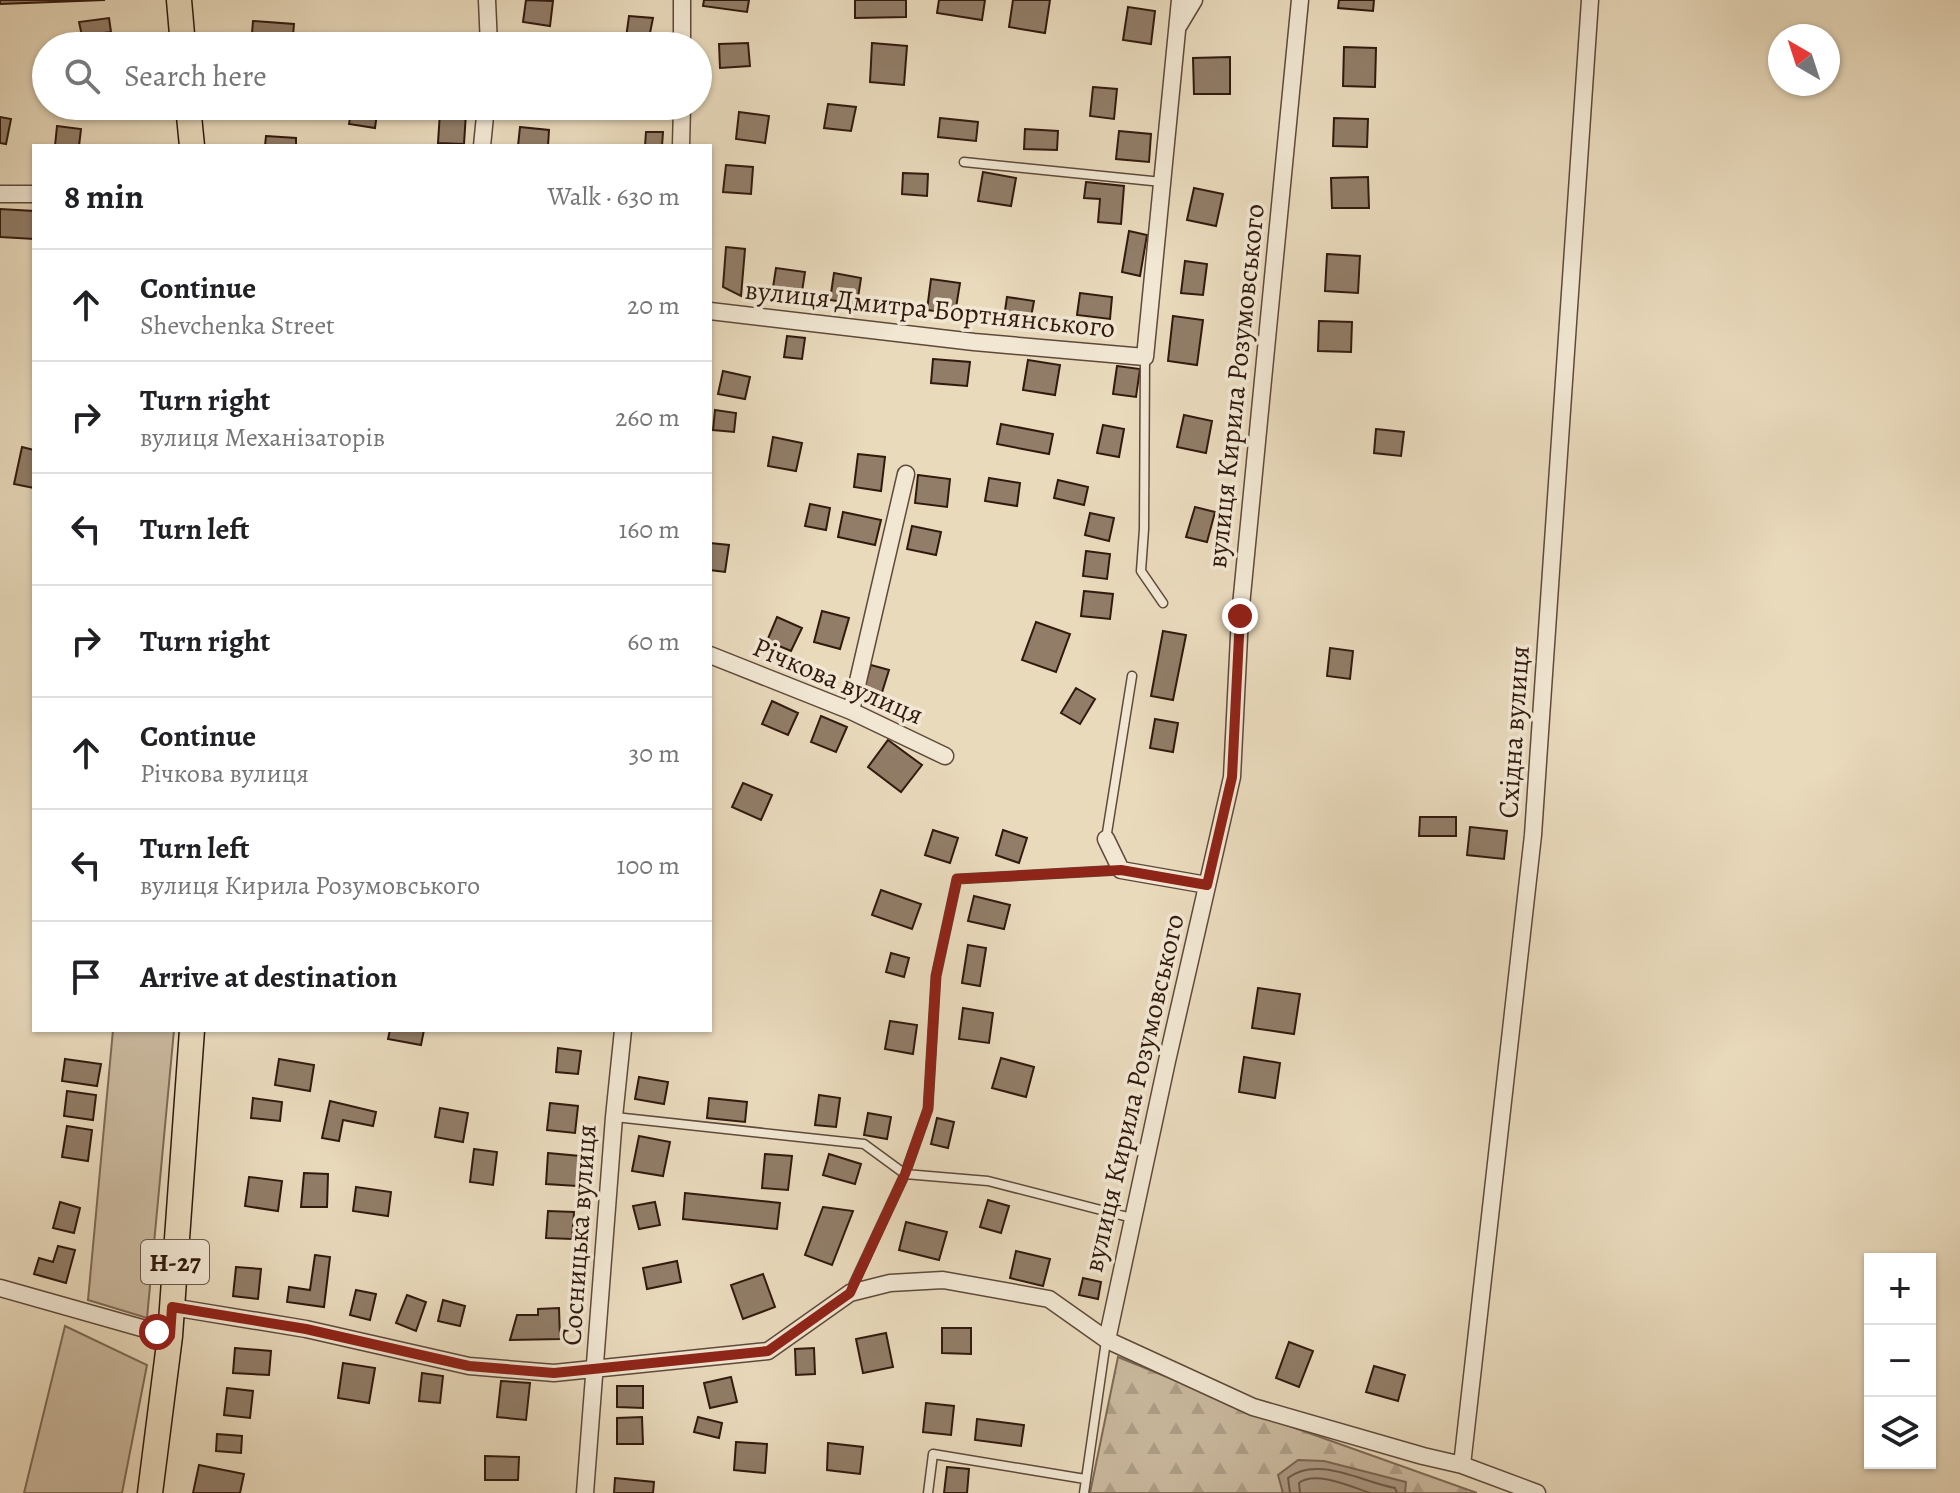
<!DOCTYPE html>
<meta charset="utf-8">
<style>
:root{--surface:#fff;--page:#f6f6f6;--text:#202124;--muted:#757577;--line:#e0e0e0}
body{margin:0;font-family:Alegreya,serif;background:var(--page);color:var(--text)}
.controls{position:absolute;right:24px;bottom:24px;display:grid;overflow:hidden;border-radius:0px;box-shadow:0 2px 6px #0004}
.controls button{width:72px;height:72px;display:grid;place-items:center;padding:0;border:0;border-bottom:2px solid var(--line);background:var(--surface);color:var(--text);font:40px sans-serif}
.compass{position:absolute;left:1768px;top:24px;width:72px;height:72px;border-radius:50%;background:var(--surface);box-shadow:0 2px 6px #0004;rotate:321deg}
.stop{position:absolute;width:24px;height:24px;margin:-18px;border:6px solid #8f2418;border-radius:50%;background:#fff}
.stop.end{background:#8f2418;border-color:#fff;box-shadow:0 2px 8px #0008}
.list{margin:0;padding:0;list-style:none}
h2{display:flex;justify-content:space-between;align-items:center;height:104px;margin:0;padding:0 32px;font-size:34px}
h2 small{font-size:26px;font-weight:400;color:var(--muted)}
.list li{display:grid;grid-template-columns:52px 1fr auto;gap:24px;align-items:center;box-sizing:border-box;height:112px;padding:0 32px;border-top:2px solid var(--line)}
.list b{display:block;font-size:30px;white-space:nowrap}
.list p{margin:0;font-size:26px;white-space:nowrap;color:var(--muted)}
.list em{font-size:26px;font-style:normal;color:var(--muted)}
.icon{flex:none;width:44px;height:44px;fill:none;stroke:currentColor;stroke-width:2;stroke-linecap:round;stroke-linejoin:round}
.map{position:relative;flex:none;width:1960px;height:1493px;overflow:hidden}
.search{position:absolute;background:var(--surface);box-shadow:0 2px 6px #0004;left:32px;top:32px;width:680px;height:88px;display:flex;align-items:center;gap:20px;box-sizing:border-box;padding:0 28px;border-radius:44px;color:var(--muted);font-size:30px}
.panel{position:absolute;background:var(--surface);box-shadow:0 2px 6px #0004;left:32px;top:144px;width:680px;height:888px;border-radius:0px}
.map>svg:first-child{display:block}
.green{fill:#cab99e;stroke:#7e6956;stroke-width:2}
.forest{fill:url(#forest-firs);stroke:#7e6956;stroke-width:2}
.water{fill:#aa9881;stroke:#7a6553;stroke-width:2}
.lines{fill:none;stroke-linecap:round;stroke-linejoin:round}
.shore{stroke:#6e5848;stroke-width:2}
.building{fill:#917d68;stroke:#31190e;stroke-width:2}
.lane-casing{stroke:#5f493a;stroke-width:11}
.street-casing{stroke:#5f493a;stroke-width:19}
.primary-casing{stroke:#31190e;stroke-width:27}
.lane{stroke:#f1e7d3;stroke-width:8}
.street{stroke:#f1e7d3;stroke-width:16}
.primary{stroke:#e9dabc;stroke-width:24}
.route{stroke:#8f2418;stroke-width:10}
.labels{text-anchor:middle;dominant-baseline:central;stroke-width:7;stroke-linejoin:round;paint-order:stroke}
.shield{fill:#f1e7d3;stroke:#6b5749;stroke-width:2}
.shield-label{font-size:26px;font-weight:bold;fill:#31190e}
.street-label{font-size:28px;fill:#31190e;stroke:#f1e7d3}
</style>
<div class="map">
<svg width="1960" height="1493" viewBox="0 0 1960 1493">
<defs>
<pattern id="forest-firs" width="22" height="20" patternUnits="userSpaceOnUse" patternTransform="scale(2)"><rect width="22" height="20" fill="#cab99e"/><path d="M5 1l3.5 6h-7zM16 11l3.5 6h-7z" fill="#ae9e87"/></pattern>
</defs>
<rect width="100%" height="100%" fill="#e9dabc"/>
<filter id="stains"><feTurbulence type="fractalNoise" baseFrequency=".0025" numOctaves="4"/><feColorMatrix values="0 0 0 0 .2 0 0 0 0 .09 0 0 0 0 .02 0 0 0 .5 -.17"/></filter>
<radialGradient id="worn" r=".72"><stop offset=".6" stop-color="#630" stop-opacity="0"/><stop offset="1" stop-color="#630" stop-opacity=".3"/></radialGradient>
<path class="green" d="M113 1030H174L147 1318 88 1300Z
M65 1326 147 1365 122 1493H24Z"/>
<path class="forest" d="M1118 1357 1278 1422 1477 1493H1090Z"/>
<path class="water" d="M1298 1460 1324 1461 1406 1482 1405 1493H1283L1278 1475Z"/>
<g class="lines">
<path class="shore" d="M1290 1493 1288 1478C1317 1455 1362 1482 1395 1488L1397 1493
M1300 1493 1299 1483C1315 1470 1352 1487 1370 1493"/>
</g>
<path class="building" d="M0 0H105L0 4Z
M526 0 553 1 550 26 523 22Z
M704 0H749L747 12 703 6Z
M855 0H906V17L855 18Z
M939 0H985L982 20 937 13Z
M1013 0H1050L1045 33 1009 27Z
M1339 0H1374L1373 11 1338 8Z
M1128 7 1155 11 1151 44 1123 40Z
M629 16 653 18 649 38H626Z
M109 18 111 32 82 36 79 22Z
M253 21 294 24 292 46H251Z
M351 35 380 38V46H350Z
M441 37 471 38V46H440Z
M394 38 421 40V46H393Z
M748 43 750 66 720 68 719 44Z
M872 43 907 46 904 85 870 82Z
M1344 47 1376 48 1375 87 1343 86Z
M1230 57V94H1194L1193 58Z
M1093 87 1117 89 1114 119 1090 116Z
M828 104 856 107 851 131 824 128Z
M352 106H378L375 128 349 124Z
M440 112 466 113 464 144 438 143Z
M739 112 769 116 765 143 736 139Z
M0 117 11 119 6 144 0 143Z
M940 118 978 122 976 141 938 137Z
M1334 118 1368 119 1367 147 1333 146Z
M57 126 81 129 79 146H55Z
M520 127 549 130 548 146H518Z
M1025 129 1058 131 1057 150 1024 149Z
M1119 131 1151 134 1149 162 1116 159Z
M646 132H663L662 146H645Z
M266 136 296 138V146H265Z
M726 165 753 167 751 194 723 192Z
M983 172 1016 178 1011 206 978 201Z
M903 173 928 174 927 196 902 194Z
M1368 177 1369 208H1332L1331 178Z
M1086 182 1124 186 1121 224 1098 222 1100 199 1084 198Z
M1194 188 1223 194 1216 226 1187 220Z
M0 209 34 211V239L0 237Z
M1129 231 1147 235 1140 276 1122 272Z
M726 247 745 249 741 296 723 287Z
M1327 254 1360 256 1358 293 1325 291Z
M1185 261 1207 264 1203 295 1181 293Z
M776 268 805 272 801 298 772 294Z
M834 273 861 278 857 304 830 300Z
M931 279 960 283 955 314 927 310Z
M1080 293 1112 297 1110 319 1077 315Z
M1007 297 1034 301 1030 322 1004 318Z
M1173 316 1203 320 1197 365 1168 361Z
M1319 321 1352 322 1351 352 1318 351Z
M787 336 805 338 802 359 784 357Z
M933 359 970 362 967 386 931 383Z
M1028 360 1060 365 1055 395 1023 390Z
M1117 366 1140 369 1136 397 1113 394Z
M723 371 750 377 745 399 718 394Z
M715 410 736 413 734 432 713 430Z
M1184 415 1212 421 1206 453 1177 447Z
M1001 424 1053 434 1049 454 997 444Z
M1103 425 1124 429 1119 457 1097 453Z
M1376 429 1404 432 1401 456 1374 453Z
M773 437 802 443 796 471 768 466Z
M22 447 34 450V488L14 484Z
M858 454 885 457 881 491 854 487Z
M918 475 950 479 947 507 915 503Z
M989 478 1020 483 1017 506 985 501Z
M1058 480 1088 487 1084 505 1054 498Z
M810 504 830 508 826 530 805 526Z
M1195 507 1215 512 1207 542 1186 537Z
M843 512 881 520 875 545 838 537Z
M1090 513 1114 518 1109 541 1085 535Z
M912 526 941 532 936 555 907 549Z
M710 543 729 545 725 572 710 570Z
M1086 551 1110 554 1107 579 1083 576Z
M1084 591 1113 594 1110 619 1081 616Z
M822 611 849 618 840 649 814 642Z
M777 617 802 628 791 651 767 641Z
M1036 622 1070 634 1056 672 1022 660Z
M1163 631 1186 635 1173 700 1151 696Z
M1330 648 1353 651 1350 679 1327 676Z
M871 665 889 670 879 702 861 696Z
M1076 688 1095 699 1080 724 1061 713Z
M772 701 798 713 788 735 762 724Z
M821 716 847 727 836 752 811 742Z
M1155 719 1178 723 1173 752 1150 748Z
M888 740 922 765 901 792 868 767Z
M743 783 772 795 761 820 732 807Z
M1420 817H1456V836H1419Z
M1470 827 1507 831 1504 859 1467 855Z
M933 830 958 838 950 863 925 855Z
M1003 830 1027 838 1019 863 996 855Z
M881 890 921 904 912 929 872 915Z
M974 896 1010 905 1004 929 968 921Z
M968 945 986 948 980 986 962 983Z
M891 953 909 958 904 977 886 972Z
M1258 988 1300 994 1294 1034 1252 1028Z
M963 1008 993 1013 989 1043 959 1039Z
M890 1021 917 1025 913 1054 885 1049Z
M390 1030H424L421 1045 388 1039Z
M558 1048 581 1051 578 1074 556 1072Z
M1244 1057 1280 1063 1275 1098 1239 1092Z
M1001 1058 1034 1067 1026 1097 992 1088Z
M65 1059 101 1064 97 1086 62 1081Z
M279 1059 314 1065 310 1091 275 1085Z
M639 1077 668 1082 664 1104 635 1099Z
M67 1091 96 1095 93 1120 64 1116Z
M819 1095 840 1098 836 1127 815 1125Z
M253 1098 282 1102 280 1121 251 1118Z
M709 1098 747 1102 745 1122 707 1118Z
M330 1101 376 1112 373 1126 343 1120 339 1141 322 1138Z
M550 1103 578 1106 575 1133 547 1130Z
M440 1108 468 1113 463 1142 435 1137Z
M868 1113 891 1117 887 1139 864 1135Z
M937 1118 954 1122 948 1148 931 1144Z
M67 1126 92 1130 88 1161 62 1157Z
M639 1136 670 1142 663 1176 632 1171Z
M474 1149 497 1152 493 1185 470 1182Z
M548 1153 580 1156 577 1186 546 1184Z
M765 1154 792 1156 788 1190 762 1188Z
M829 1154 861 1164 855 1184 823 1175Z
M304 1173 328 1174 327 1207H301Z
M249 1177 282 1181 278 1211 245 1206Z
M356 1187 391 1192 388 1216 353 1211Z
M685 1193 780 1203 777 1229 683 1219Z
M988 1200 1009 1206 1001 1233 980 1227Z
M60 1202 80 1208 74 1233 53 1228Z
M655 1202 660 1225 639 1229 633 1206Z
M823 1207 853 1211 832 1265 805 1255Z
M548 1211 574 1212 572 1239 546 1238Z
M906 1222 947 1232 939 1260 899 1250Z
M58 1246 75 1250 66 1283 34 1274 39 1258 53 1262Z
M1016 1251 1050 1259 1043 1286 1010 1278Z
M315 1255 330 1257 324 1307 287 1302 289 1287 310 1290Z
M677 1261 681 1282 647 1289 643 1268Z
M236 1267 261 1269 258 1299 233 1296Z
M763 1274 775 1307 743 1319 731 1285Z
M1083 1278 1101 1282 1098 1299 1079 1295Z
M356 1290 376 1294 370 1320 350 1315Z
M407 1295 426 1302 416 1331 396 1323Z
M443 1300 465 1306 460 1326 438 1321Z
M559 1308 560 1339 510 1340 517 1315H538V1309Z
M942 1328H971V1354L942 1353Z
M886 1333 893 1367 863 1373 856 1339Z
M1289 1342 1313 1351 1299 1387 1276 1378Z
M235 1348 271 1351 269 1375 233 1373Z
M814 1348 815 1374 796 1375 795 1349Z
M343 1363 375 1368 369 1403 338 1398Z
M1374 1366 1405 1375 1398 1401 1366 1392Z
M422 1373 443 1376 440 1403 419 1401Z
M731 1377 737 1402 710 1408 704 1383Z
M501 1381 530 1383 526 1420 497 1417Z
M617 1386H643V1408L617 1407Z
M227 1388 253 1391 250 1418 224 1415Z
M926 1403 954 1406 951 1435 923 1432Z
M642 1417 643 1444H617V1418Z
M698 1417 722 1423 719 1438 694 1432Z
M977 1419 1024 1425 1021 1446 975 1440Z
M217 1434 242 1436 241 1453 216 1451Z
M736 1442 767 1444 765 1473 734 1470Z
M828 1443 863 1447 860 1474 827 1470Z
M485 1456 519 1457 518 1480H485Z
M199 1465 244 1474 240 1493H193Z
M947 1467 969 1469 967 1493H944Z
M615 1478 654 1482 653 1493H614Z"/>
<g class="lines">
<defs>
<path id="lane" d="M964 162 1162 182
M1145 357 1144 529 1141 571 1163 603
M1106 839 1132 676
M615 1117 864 1144 905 1174 928 1109 936 976 957 879 1121 870
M850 1292 905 1174 988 1181 1132 1218
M928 1493 933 1454 1085 1479
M1084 1493 1106 1341"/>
<path id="street" d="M487 0 489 46
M1179 25 1194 0
M682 46V0
M482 146 486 106
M681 146 682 106
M0 194H34
M710 311 974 342 1145 357 1180 0
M710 655 851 711 945 756
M851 711 906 474
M1106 839 1121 870 1207 885
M0 1288 170 1336
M172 1307 306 1329 469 1366 554 1373 768 1351 850 1293 890 1283 943 1280 1049 1299 1107 1340 1253 1407 1423 1456 1462 1465 1537 1493
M1107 1340 1167 1061 1232 777 1240 616 1300 0
M1462 1465 1533 835 1590 0
M585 1493 614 1117 623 1030"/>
<path id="primary" d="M179 0 183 46
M188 106 192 146
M150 1493 170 1336 192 1030"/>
</defs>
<use href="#lane" class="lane-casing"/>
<use href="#street" class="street-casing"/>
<use href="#primary" class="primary-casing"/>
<use href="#lane" class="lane"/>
<use href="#street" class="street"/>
<use href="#primary" class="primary"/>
</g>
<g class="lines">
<path class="route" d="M157 1332 170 1336 172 1307 306 1329 469 1366 554 1373 768 1351 850 1293 905 1174 928 1109 936 976 957 879 1121 870 1207 885 1232 777 1240 616"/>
</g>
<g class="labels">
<rect class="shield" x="141" y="1240" width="68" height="44" rx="6"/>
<g class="shield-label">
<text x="175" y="1262">Н-27</text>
</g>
<g class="street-label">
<text transform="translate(930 309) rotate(6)">вулиця Дмитра Бортнянського</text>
<text transform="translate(1236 386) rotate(-84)">вулиця Кирила Розумовського</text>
<text transform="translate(838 681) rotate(23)">Річкова вулиця</text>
<text transform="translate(1514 732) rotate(-86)">Східна вулиця</text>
<text transform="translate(1134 1093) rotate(-77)">вулиця Кирила Розумовського</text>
<text transform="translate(579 1235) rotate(-86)">Сосницька вулиця</text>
</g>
</g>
<rect width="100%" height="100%" filter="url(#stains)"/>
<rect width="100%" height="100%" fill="url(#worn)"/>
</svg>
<div class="controls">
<button>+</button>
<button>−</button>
<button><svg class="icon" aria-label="layers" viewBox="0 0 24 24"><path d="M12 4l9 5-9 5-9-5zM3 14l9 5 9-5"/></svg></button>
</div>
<svg class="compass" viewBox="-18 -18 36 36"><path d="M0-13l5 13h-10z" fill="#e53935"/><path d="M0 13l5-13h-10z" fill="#757577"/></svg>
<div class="stop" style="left:157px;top:1332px"></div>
<div class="stop end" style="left:1240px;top:616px"></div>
<div class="search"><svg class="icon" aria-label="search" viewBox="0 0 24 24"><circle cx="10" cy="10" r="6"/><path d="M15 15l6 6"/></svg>Search here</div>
<section class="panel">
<h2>8 min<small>Walk · 630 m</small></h2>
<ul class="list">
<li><svg class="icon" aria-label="ahead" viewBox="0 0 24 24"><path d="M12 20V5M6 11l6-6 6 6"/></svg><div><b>Continue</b><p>Shevchenka Street</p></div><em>20 m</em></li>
<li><svg class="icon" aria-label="right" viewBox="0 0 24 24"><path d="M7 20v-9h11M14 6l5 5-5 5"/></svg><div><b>Turn right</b><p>вулиця Механізаторів</p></div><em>260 m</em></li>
<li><svg class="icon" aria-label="left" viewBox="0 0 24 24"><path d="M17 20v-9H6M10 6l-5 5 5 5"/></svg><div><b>Turn left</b></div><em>160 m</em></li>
<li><svg class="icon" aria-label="right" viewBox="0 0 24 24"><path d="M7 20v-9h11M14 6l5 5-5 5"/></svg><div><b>Turn right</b></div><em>60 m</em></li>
<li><svg class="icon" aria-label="ahead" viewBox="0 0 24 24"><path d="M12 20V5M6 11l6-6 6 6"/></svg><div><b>Continue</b><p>Річкова вулиця</p></div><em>30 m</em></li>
<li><svg class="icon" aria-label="left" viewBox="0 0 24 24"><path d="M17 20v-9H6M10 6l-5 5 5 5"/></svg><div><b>Turn left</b><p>вулиця Кирила Розумовського</p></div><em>100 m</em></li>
<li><svg class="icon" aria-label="arrive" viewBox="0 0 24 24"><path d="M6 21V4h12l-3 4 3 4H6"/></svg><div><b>Arrive at destination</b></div></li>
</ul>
</section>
</div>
